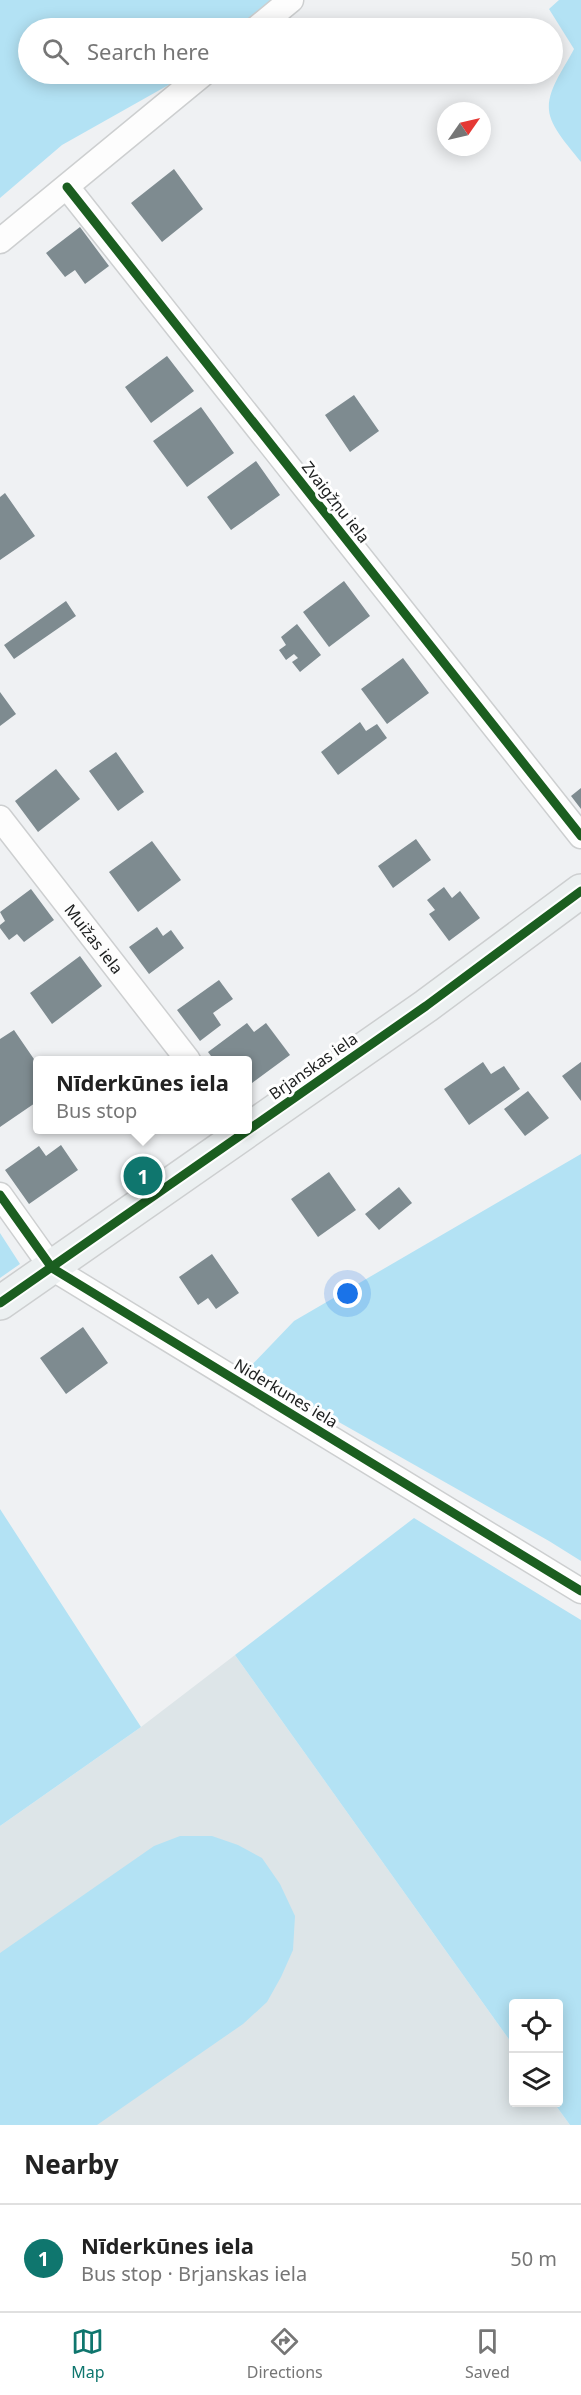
<!DOCTYPE html>
<meta charset="utf-8">
<style>
:root{--surface:#fff;--page:#f6f6f6;--text:#222;--muted:#767676;--line:#e0e0e0;--accent:#0f766e}
body{margin:0;font-family:"Noto Sans",sans-serif;background:var(--page);color:var(--text)}
.controls{position:absolute;right:18px;bottom:18px;display:grid;overflow:hidden;border-radius:6px;box-shadow:0 3px 15px #0003}
.controls button{width:54px;height:54px;display:grid;place-items:center;padding:0;border:0;border-bottom:2px solid var(--line);background:var(--surface);color:var(--text);font:30px sans-serif}
.compass{position:absolute;left:437px;top:102px;width:54px;height:54px;border-radius:50%;background:var(--surface);box-shadow:0 3px 15px #0003;rotate:56deg}
.you{position:absolute;left:348px;top:1294px;width:21px;height:21px;margin:-15px;border:4px solid #fff;border-radius:50%;background:#1a73e8;box-shadow:0 0 0 9px #1a73e833}
.badge{display:grid;place-items:center;width:39px;height:39px;border-radius:50%;background:var(--accent);color:#fff;font-size:20px;font-weight:700}
.pin{position:absolute;translate:-50% -50%;border:3px solid #fff;box-shadow:0 2px 6px #0006}
.popup{position:absolute;left:33px;top:1056px;width:219px;height:78px;box-sizing:border-box;display:grid;place-content:center;border-radius:6px;background:var(--surface);filter:drop-shadow(0 2px 4px #0005);font-size:20px;white-space:nowrap;color:var(--muted)}
.popup b{font-size:22px;color:var(--text)}
.popup::after{content:'';position:absolute;left:50%;top:100%;margin-left:-12px;border:12px solid transparent;border-top-color:var(--surface)}
.list{margin:0;padding:0;list-style:none}
h2{display:flex;justify-content:space-between;align-items:center;height:78px;margin:0;padding:0 24px;font-size:26px}
h2 small{font-size:20px;font-weight:400;color:var(--muted)}
.list li{display:grid;grid-template-columns:39px 1fr auto;gap:18px;align-items:center;box-sizing:border-box;height:108px;padding:0 24px;border-top:2px solid var(--line)}
.list b{display:block;font-size:22px;white-space:nowrap}
.list p{margin:0;font-size:20px;white-space:nowrap;color:var(--muted)}
.list em{font-size:20px;font-style:normal;color:var(--muted)}
.icon{flex:none;width:33px;height:33px;fill:none;stroke:currentColor;stroke-width:2;stroke-linecap:round;stroke-linejoin:round}
.map{position:relative;flex:none;width:581px;height:2125px;overflow:hidden}
.search{position:absolute;background:var(--surface);box-shadow:0 3px 15px #0003;left:18px;right:18px;top:18px;height:66px;display:flex;align-items:center;gap:15px;box-sizing:border-box;padding:0 21px;border-radius:33px;color:var(--muted);font-size:22px}
.sheet{height:186px;background:var(--surface)}
nav{display:flex;justify-content:space-around;align-items:center;box-sizing:border-box;height:84px;border-top:2px solid var(--line);background:var(--surface);font-size:16px;color:var(--muted)}
nav a{display:grid;justify-items:center;gap:3px}
nav .on{color:var(--accent)}
.map>svg:first-child{display:block}
.built{fill:#dde5e8}
.green{fill:#b3e2f4}
.building{fill:#7e8b90}
.lines{fill:none;stroke-linecap:round;stroke-linejoin:round}
.street-casing{stroke:#cdcfd0;stroke-width:27}
.secondary-casing{stroke:#cdcfd0;stroke-width:36}
.street{stroke:#fdfdfd;stroke-width:24}
.secondary{stroke:#ecf0f1;stroke-width:33}
.cycleway-casing{stroke:#fff;stroke-width:13}
.cycleway{stroke:#1b5e20;stroke-width:9}
.labels{text-anchor:middle;dominant-baseline:central;stroke-width:6;stroke-linejoin:round;paint-order:stroke}
.street-label{font-size:16px;fill:#202222;stroke:#fff}
</style>
<div class="map">
<svg width="581" height="2125" viewBox="0 0 581 2125">
<rect width="100%" height="100%" fill="#eff1f3"/>
<path class="built" d="M235 1655 513 2045 514 2102 554 2103 570 2125H0V1826L141 1727Z"/>
<path class="green" d="M0 0H277L243 28H28V74H188L62 145 0 198Z
M559 0H581V162C571 149 550 127 549 110 547 90 565 67 574 49L549 9Z
M581 1154V1561L549 1541 247 1370 294 1321Z
M0 1233 20 1264 0 1278Z
M0 1509 141 1727 0 1826Z
M414 1518 581 1620V2125H570L554 2103 558 2102V2004H514L513 2045 235 1655Z
M180 1836H212L238 1845 262 1858 280 1884 295 1916 293 1950 281 1977 267 2002 243 2024 97 2125H0V1953L154 1846Z"/>
<path class="building" d="M174 169 203 209 162 242 131 203Z
M80 227 109 266 85 284 75 270 65 277 46 253Z
M167 356 194 391 151 423 125 387Z
M354 395 379 431 350 452 325 415Z
M201 407 234 453 187 487 153 441Z
M256 461 280 495 231 530 207 497Z
M5 493 35 536 0 560V497Z
M344 581 370 616 329 647 303 612Z
M66 601 76 616 14 659 4 645Z
M297 624 321 655 300 672 292 662 298 658 294 654 286 660 279 650 286 645 281 637Z
M403 658 429 693 387 724 361 689Z
M0 692 16 714 0 726Z
M360 722 366 731 377 724 387 738 338 775 321 752Z
M116 752 144 792 118 811 89 771Z
M56 769 80 799 38 832 15 801Z
M581 788V809L571 796Z
M416 839 431 860 393 888 378 866Z
M152 841 181 880 138 912 109 872Z
M444 887 452 898 460 891 480 918 449 941 429 914 435 910 427 900Z
M31 889 54 920 24 942 17 934 9 940 0 928V925L5 921 0 912Z
M157 927 163 936 171 930 184 948 149 974 129 947Z
M80 956 102 986 52 1024 30 993Z
M219 980 233 999 213 1013 221 1025 200 1041 177 1010Z
M247 1023 254 1032 266 1023 290 1055 248 1086V1060H214L208 1052Z
M14 1030 38 1065V1101L0 1127V1039Z
M483 1062 491 1074 504 1066 520 1089 469 1125 444 1089Z
M581 1062V1101L562 1076Z
M528 1091 549 1118 525 1136 504 1109Z
M61 1145 78 1170 29 1204 5 1170 39 1146 46 1156Z
M329 1172 356 1210 318 1237 291 1199Z
M399 1187 412 1203 379 1230 365 1214Z
M212 1254 239 1293 216 1309 208 1298 198 1305 179 1277Z
M83 1327 108 1363 66 1394 40 1358Z"/>
<g class="lines">
<defs>
<g id="street">
<path d="M257 28 291 0"/>
<path d="M67 187 581 836"/>
<path d="M0 241 203 74"/>
<path id="s1" d="M0 818 188 1060"/>
<path d="M0 1195 52 1268 581 1591"/>
</g>
<path id="secondary" d="M0 1303 426 1006 581 891"/>
</defs>
<use href="#street" class="street-casing"/>
<use href="#secondary" class="secondary-casing"/>
<use href="#street" class="street"/>
<use href="#secondary" class="secondary"/>
<defs>
<path id="cycleway" d="M67 187 581 836
M0 1195 52 1268 581 1591
M0 1303 426 1006 581 891"/>
</defs>
<use href="#cycleway" class="cycleway-casing"/>
<use href="#cycleway" class="cycleway"/>
</g>
<g class="labels">
<g class="street-label">
<text transform="translate(336 502) rotate(52)">Zvaigžņu iela</text>
<text stroke="none"><textPath href="#s1" startOffset="153">Muižas iela</textPath></text>
<text transform="translate(313 1066) rotate(-35)">Brjanskas iela</text>
<text transform="translate(286 1393) rotate(31)">Niderkunes iela</text>
</g>
</g>
</svg>
<div class="controls">
<button><svg class="icon" aria-label="locate" viewBox="0 0 24 24"><circle cx="12" cy="12" r="6"/><path d="M12 2v4M12 18v4M2 12h4M18 12h4"/></svg></button>
<button><svg class="icon" aria-label="layers" viewBox="0 0 24 24"><path d="M12 4l9 5-9 5-9-5zM3 14l9 5 9-5"/></svg></button>
</div>
<svg class="compass" viewBox="-18 -18 36 36"><path d="M0-13l5 13h-10z" fill="#e53935"/><path d="M0 13l5-13h-10z" fill="#767676"/></svg>
<div class="you"></div>
<div class="pin badge" style="left:143px;top:1176px">1</div>
<div class="popup"><b>Nīderkūnes iela</b>Bus stop</div>
<div class="search"><svg class="icon" aria-label="search" viewBox="0 0 24 24"><circle cx="10" cy="10" r="6"/><path d="M15 15l6 6"/></svg>Search here</div>
</div>
<section class="sheet">
<h2>Nearby<small></small></h2>
<ul class="list">
<li><span class="badge">1</span><div><b>Nīderkūnes iela</b><p>Bus stop · Brjanskas iela</p></div><em>50 m</em></li>
</ul>
</section>
<nav>
<a class="on"><svg class="icon" aria-label="map" viewBox="0 0 24 24"><path d="M3 6l6-2 6 2 6-2v14l-6 2-6-2-6 2zM9 4v14M15 6v14"/></svg>Map</a>
<a><svg class="icon" aria-label="directions" viewBox="0 0 24 24"><path d="M12 3l9 9-9 9-9-9zM9 14v-3h6M13 9l2 2-2 2"/></svg>Directions</a>
<a><svg class="icon" aria-label="saved" viewBox="0 0 24 24"><path d="M7 4h10v16l-5-4-5 4z"/></svg>Saved</a>
</nav>
